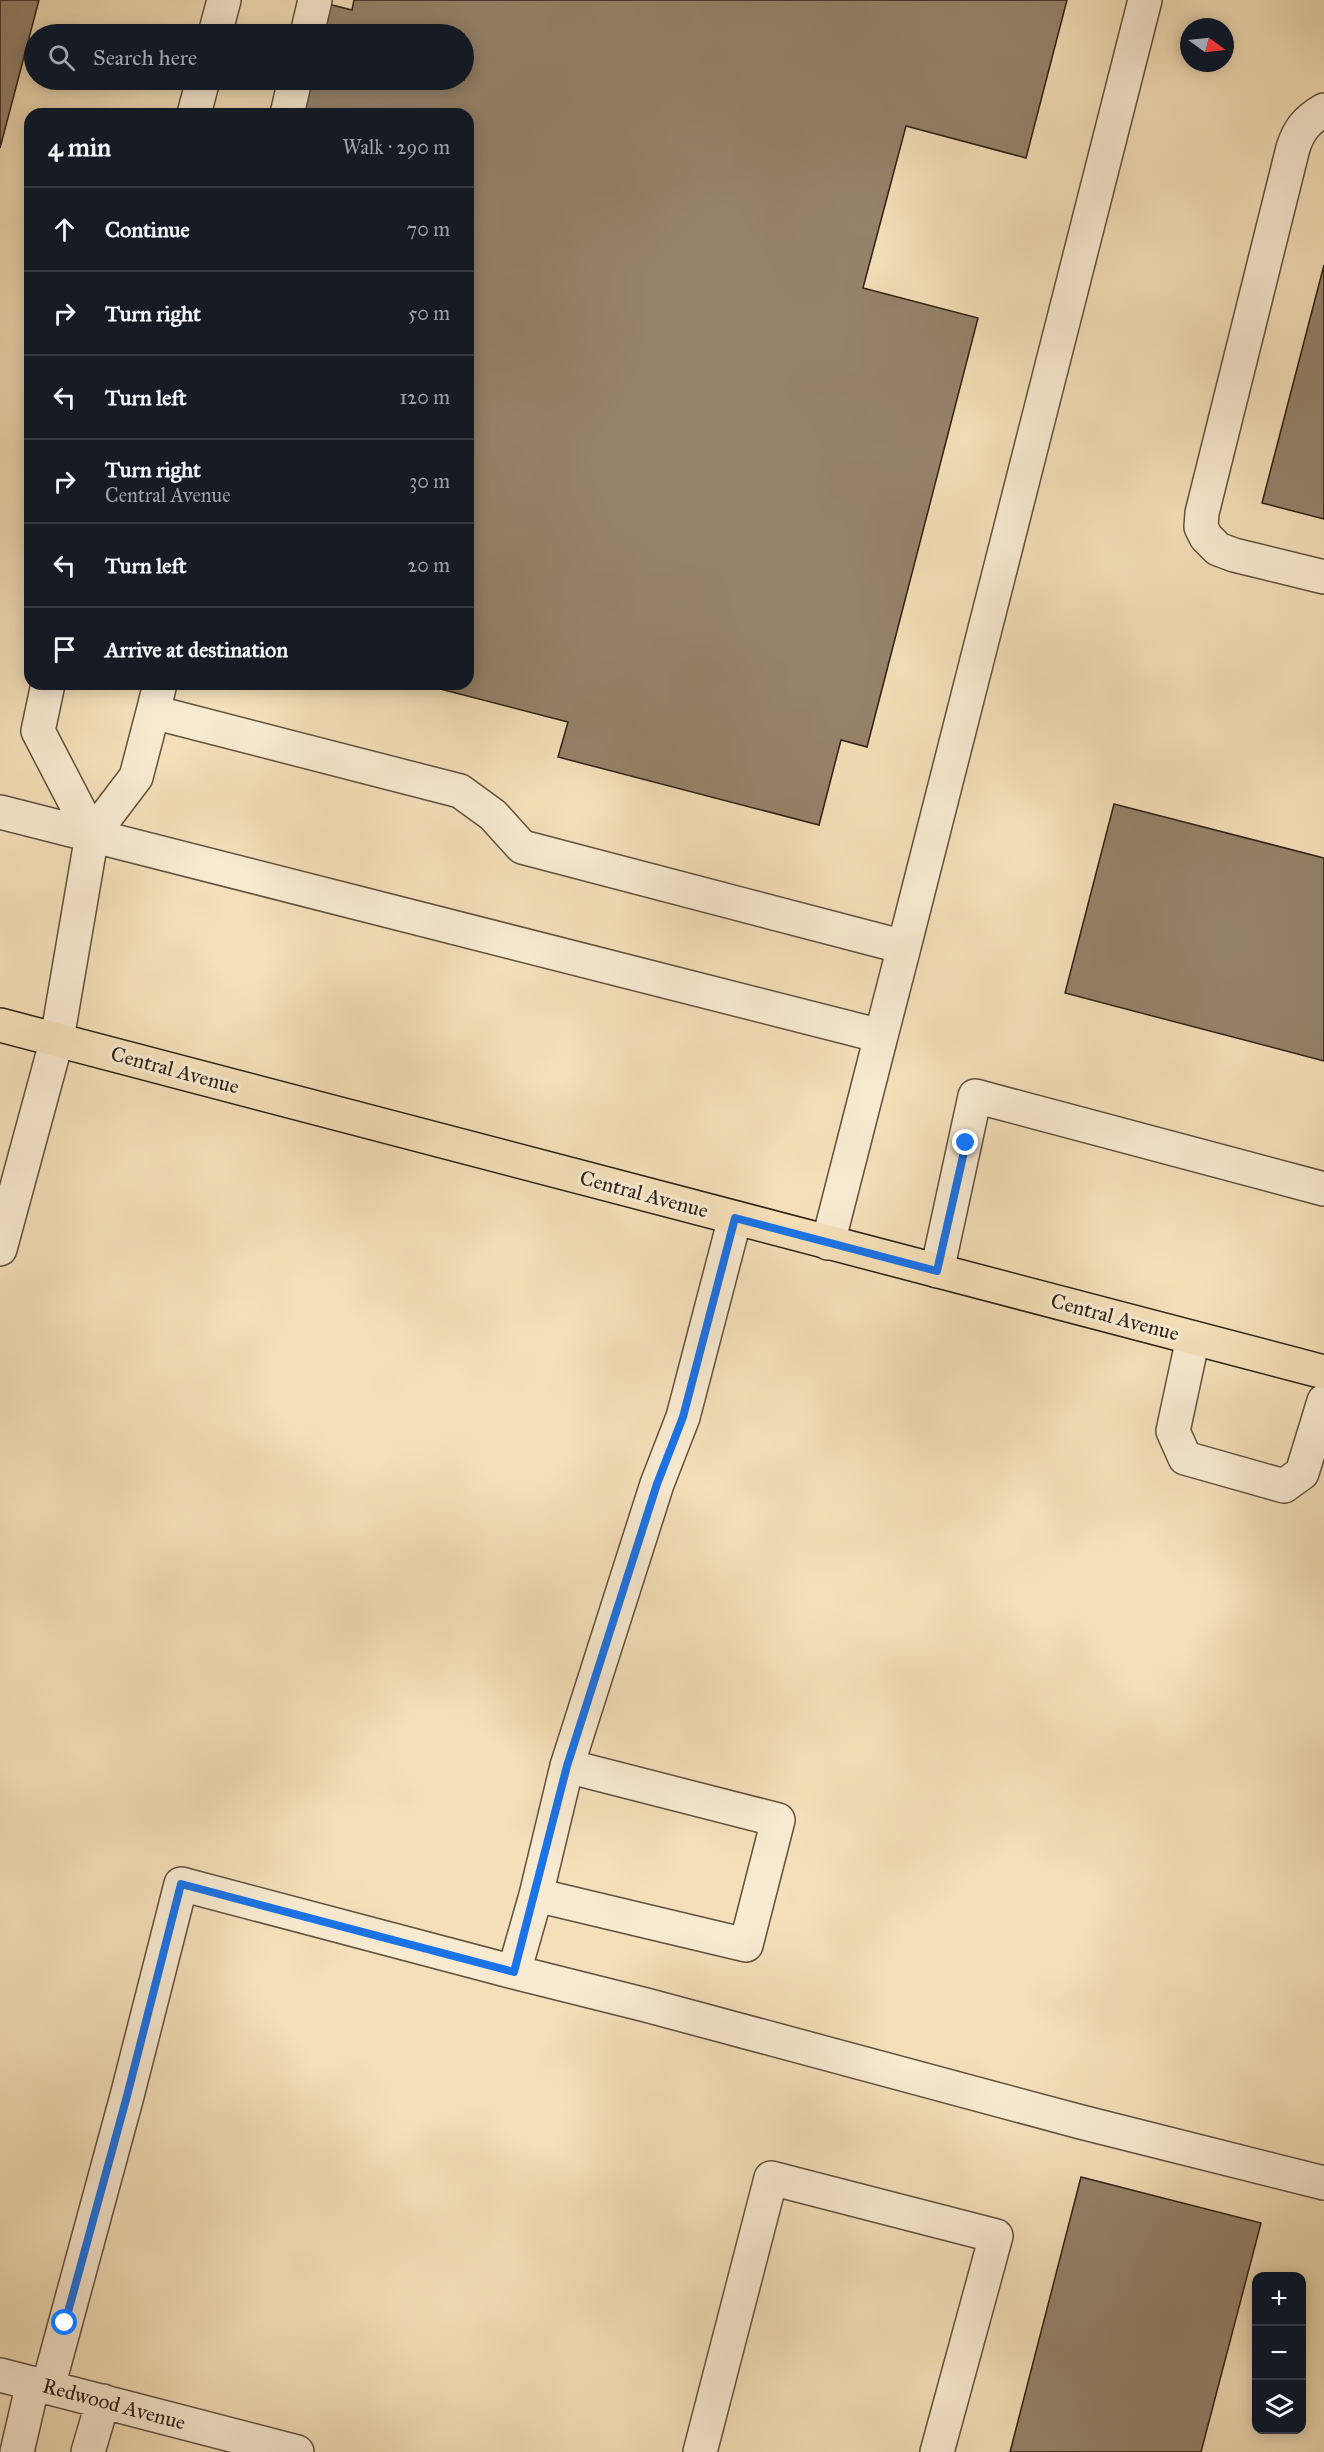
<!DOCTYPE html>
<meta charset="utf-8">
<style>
:root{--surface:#171b24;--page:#20242c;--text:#f1f3f6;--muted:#9ea1a6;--line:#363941}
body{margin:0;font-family:"IM FELL Great Primer",serif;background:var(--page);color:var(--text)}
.controls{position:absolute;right:18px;bottom:18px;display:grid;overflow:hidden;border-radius:12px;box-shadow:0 3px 15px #0003}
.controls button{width:54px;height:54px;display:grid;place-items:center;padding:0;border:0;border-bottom:2px solid var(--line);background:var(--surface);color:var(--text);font:30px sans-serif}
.compass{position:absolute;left:1180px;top:18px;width:54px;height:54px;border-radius:50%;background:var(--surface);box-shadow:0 3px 15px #0003;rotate:105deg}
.stop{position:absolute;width:18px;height:18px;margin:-14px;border:4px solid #1a73e8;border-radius:50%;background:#fff}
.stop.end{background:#1a73e8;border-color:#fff;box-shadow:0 2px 6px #0008}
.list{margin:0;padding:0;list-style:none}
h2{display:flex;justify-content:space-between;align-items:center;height:78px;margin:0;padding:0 24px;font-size:26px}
h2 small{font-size:20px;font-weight:400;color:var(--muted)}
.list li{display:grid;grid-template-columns:39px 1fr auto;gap:18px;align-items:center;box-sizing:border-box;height:84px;padding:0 24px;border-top:2px solid var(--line)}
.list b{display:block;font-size:22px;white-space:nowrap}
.list p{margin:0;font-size:20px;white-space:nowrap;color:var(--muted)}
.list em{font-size:20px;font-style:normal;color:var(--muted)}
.icon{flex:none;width:33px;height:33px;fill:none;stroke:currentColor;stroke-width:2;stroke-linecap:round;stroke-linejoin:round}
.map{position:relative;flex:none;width:1324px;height:2452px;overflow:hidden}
.search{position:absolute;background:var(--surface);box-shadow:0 3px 15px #0003;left:24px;top:24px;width:450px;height:66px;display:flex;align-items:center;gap:15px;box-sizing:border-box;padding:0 21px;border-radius:33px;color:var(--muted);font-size:22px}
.panel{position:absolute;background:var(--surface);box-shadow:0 3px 15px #0003;left:24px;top:108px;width:450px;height:582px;border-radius:18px}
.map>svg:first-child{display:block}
.building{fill:#95836b;stroke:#2e2017;stroke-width:1.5}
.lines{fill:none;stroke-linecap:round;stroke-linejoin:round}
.minor-casing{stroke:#60503f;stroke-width:36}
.major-casing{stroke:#2e2017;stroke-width:36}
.minor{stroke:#f8ead1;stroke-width:33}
.major{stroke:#f4dfb8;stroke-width:33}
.route{stroke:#1a73e8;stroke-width:8}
.labels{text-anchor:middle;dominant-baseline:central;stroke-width:6;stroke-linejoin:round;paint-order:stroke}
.street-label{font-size:21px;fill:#2e2017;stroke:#f8ead1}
</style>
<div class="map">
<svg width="1324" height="2452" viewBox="0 0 1324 2452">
<rect width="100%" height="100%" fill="#f4dfb8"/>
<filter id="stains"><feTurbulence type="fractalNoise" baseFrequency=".00333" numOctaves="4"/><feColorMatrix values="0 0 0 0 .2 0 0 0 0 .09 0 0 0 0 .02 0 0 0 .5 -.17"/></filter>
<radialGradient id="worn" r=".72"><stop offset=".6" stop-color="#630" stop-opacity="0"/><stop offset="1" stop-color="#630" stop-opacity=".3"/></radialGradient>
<path class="building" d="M0 0H39L0 148Z
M354 0H1067L1026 158 906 126 863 288 978 318 867 747 841 740 819 825 558 757 568 722 421 684H468V114H299L308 80H464V34H320L328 4 352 10Z
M1324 265V519L1262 503Z
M1114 804 1324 858V1061L1065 993Z
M1081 2177 1261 2223 1201 2452H1010Z"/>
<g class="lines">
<defs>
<path id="minor" d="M215 34 224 0
M307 34 315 0
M1324 110C1307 120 1299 129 1293 148L1202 513 1201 527 1206 537 1218 549 1234 555 1324 577
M194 114 203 80
M287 114 295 80
M48 684 38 731 92 835
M153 712 160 684
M0 812 881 1036 828 1243
M904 947 1145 0
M0 1249 57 1039 92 835 136 777 153 712 460 791 493 815 522 847 904 947 881 1036
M937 1271 975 1096 1324 1189
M1193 1338 1173 1431 1185 1458 1284 1486 1302 1473 1324 1401
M536 1895 567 1766
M514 1972 536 1895 746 1945 778 1820 567 1766 657 1484 683 1417 735 1218
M0 2375 297 2452
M48 2387 127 2096 181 1884 514 1972 646 2005 1081 2122 1324 2183
M17 2452 33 2383
M88 2452 103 2401
M700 2452 771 2178 996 2236 937 2452"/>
<path id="major" d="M0 1025 1324 1372"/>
</defs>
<use href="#minor" class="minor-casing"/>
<use href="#major" class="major-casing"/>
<use href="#minor" class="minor"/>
<use href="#major" class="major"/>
</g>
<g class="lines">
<path class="route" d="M65 2323 127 2096 181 1884 514 1972 567 1766 657 1484 683 1417 735 1218 937 1271 966 1143"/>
</g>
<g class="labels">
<g class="street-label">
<text transform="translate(175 1070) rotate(15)">Central Avenue</text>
<text transform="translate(644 1194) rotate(15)">Central Avenue</text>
<text transform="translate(1115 1317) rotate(15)">Central Avenue</text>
<text transform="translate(114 2404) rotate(15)">Redwood Avenue</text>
</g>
</g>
<rect width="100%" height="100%" filter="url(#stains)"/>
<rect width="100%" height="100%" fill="url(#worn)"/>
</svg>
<div class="controls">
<button>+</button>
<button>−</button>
<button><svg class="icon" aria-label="layers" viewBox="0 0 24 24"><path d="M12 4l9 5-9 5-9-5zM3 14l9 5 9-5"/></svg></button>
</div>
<svg class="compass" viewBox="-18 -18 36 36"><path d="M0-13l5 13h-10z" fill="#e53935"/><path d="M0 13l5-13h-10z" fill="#9ea1a6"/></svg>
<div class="stop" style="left:65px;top:2323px"></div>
<div class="stop end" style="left:966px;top:1143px"></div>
<div class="search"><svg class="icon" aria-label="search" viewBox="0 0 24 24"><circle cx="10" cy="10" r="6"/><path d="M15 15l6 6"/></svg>Search here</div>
<section class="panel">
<h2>4 min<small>Walk · 290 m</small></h2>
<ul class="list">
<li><svg class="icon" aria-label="ahead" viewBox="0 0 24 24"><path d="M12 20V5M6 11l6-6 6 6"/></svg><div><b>Continue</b></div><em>70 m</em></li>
<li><svg class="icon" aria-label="right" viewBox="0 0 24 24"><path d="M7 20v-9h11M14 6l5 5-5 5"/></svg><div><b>Turn right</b></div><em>50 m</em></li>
<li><svg class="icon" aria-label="left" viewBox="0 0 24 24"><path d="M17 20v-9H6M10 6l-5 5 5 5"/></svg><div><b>Turn left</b></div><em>120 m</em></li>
<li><svg class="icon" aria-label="right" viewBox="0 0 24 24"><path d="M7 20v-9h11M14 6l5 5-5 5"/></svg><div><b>Turn right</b><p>Central Avenue</p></div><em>30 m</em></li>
<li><svg class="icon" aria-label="left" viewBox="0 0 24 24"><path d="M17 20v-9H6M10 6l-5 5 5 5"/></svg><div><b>Turn left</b></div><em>20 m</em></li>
<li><svg class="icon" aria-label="arrive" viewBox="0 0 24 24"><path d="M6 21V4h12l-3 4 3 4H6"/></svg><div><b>Arrive at destination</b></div></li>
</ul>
</section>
</div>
